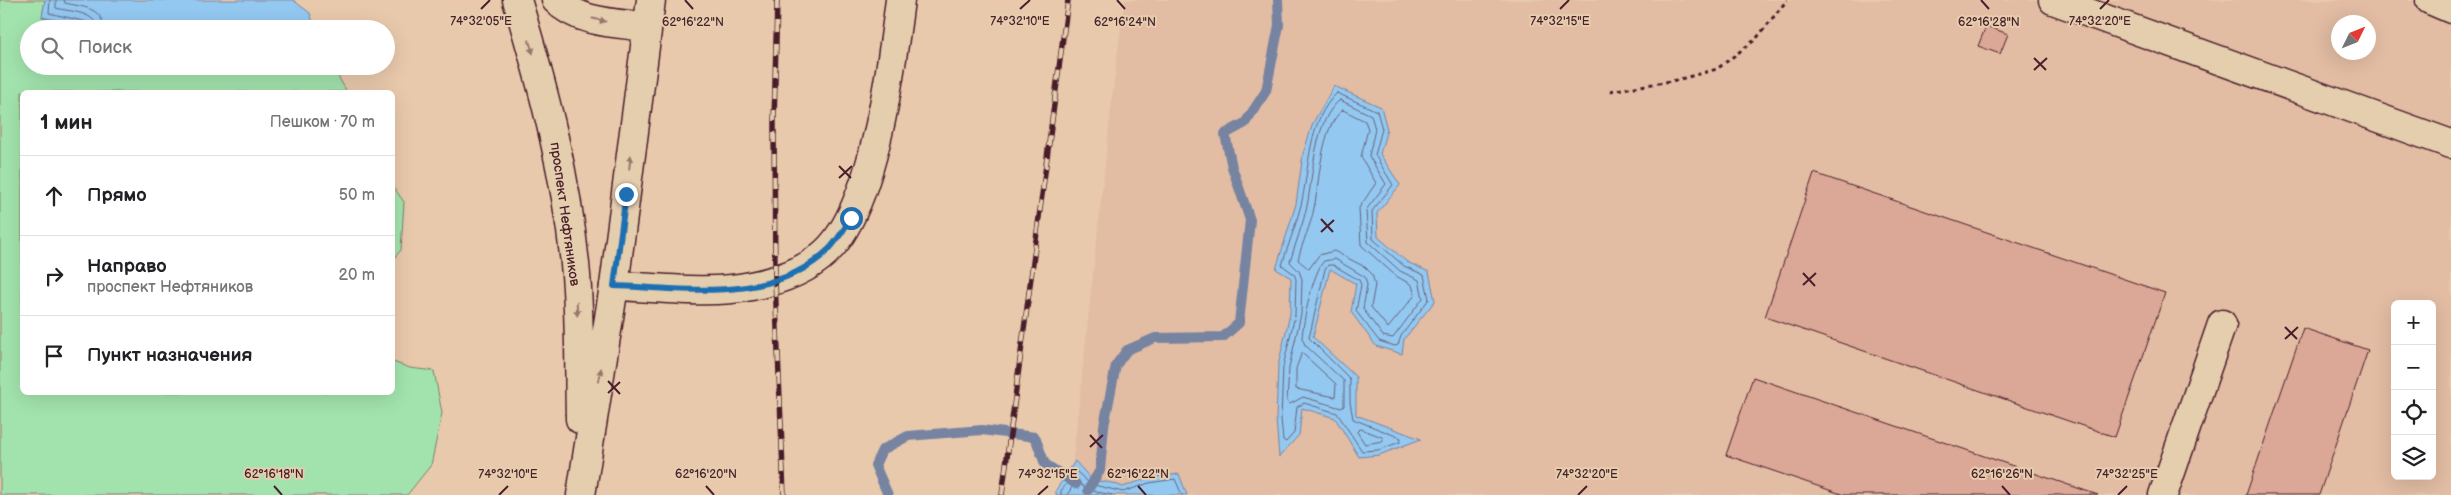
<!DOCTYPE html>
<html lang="ru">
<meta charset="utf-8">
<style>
:root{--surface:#fff;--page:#f6f6f6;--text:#202124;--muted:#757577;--line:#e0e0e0}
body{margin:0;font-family:"Balsamiq Sans",sans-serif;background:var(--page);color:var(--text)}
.controls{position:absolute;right:15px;bottom:15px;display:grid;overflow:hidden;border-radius:8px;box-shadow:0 5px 20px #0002}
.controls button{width:45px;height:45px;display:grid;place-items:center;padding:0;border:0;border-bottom:1px solid var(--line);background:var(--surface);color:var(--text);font:25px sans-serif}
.compass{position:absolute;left:2331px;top:15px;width:45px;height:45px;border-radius:50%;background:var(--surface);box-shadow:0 5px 20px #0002;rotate:47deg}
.stop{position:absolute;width:15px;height:15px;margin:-11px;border:4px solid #1f6fb2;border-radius:50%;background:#fff}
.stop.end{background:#1f6fb2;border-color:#fff;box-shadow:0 1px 5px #0008}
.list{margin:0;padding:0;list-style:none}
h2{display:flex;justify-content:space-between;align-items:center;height:65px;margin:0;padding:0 20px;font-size:21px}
h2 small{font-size:16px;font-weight:400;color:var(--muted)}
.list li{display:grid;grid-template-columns:32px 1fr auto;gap:15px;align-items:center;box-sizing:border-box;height:80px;padding:0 20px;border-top:1px solid var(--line)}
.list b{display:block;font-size:19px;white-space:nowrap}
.list p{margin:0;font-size:16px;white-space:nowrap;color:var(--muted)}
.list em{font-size:16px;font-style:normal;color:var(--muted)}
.icon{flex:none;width:28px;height:28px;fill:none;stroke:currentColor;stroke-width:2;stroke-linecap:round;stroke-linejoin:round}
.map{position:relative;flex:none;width:2451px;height:495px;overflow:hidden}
.search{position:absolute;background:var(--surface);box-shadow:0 5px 20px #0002;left:20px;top:20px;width:375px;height:55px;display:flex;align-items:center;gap:12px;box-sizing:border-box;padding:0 18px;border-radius:28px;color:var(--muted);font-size:19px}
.panel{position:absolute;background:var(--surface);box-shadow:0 5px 20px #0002;left:20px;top:90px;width:375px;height:305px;border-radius:8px}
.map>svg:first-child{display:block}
.built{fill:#e2bca3;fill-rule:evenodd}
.green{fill:#a2e3ad;stroke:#76816c}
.water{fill:#93c8f1;stroke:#7684a2}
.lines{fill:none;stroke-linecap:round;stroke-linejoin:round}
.shore{stroke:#67637a;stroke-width:1}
.stream{stroke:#7684a2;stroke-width:10}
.building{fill:#dba796;stroke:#4a1f2b}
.minor-casing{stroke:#4a1f2b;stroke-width:31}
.major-casing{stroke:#4a1f2b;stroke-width:31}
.path{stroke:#4a1f2b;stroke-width:3;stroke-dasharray:4 4;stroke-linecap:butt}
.minor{stroke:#e5ceae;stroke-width:28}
.major{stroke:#e5ceae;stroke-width:28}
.rail-casing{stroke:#4a1f2b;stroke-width:5.5}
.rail{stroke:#e5ceae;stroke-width:4;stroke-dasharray:11;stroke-linecap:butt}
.oneway{fill:#98766c}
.route{stroke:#1f6fb2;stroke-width:6}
.ticks{fill:none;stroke:#4a1f2b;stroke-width:2}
.labels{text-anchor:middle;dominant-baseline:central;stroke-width:4;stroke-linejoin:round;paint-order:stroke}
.street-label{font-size:14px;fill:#4a1f2b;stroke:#e5ceae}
.ticks-label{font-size:12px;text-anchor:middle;fill:#4a1f2b;stroke:#e5ceae;stroke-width:4;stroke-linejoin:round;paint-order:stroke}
</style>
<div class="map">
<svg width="2451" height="495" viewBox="0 0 2451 495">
<rect width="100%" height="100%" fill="#e9c9ac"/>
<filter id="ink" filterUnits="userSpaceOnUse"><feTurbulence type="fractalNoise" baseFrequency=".02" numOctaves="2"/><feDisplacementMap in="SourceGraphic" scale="10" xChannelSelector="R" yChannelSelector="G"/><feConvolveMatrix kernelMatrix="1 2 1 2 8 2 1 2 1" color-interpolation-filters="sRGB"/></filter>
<g filter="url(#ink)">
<path class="built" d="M1125 0H2430L2451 9V495H1069L1116 63ZM2338 22H2368V52H2338ZM2395 304H2432V476H2395Z"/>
<path class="green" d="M0 0H45L42 17 96 29H29V66H332L347 92H22V392H392L393 362 410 368 434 371 442 413 431 465 407 495H0Z
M392 185 404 202 401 250 393 259Z"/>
<path class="water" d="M45 0H293L310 13 315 29H96L42 17Z
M1334 86 1381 107 1387 129 1380 154 1400 185 1377 213 1378 237 1407 262 1429 272 1435 301 1404 339 1402 354 1376 346 1351 312 1356 284 1330 269 1313 337 1356 377V415L1421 439 1379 455 1359 457 1335 418 1302 408 1299 435 1279 457 1276 419 1278 366 1290 314 1291 278 1276 269 1296 204 1303 154 1313 123Z
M1075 461 1092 480 1112 483 1123 487 1148 478 1179 474 1187 495H1056V490Z"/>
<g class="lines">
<path class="shore" d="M50 0 49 13 87 22 91 29
M56 0V8C70 12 96 11 97 29
M64 0 65 3C82 7 103 7 104 29
M1337 93 1377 111 1382 129 1375 155 1393 185 1372 211 1373 239 1404 266 1424 275 1429 299 1401 336 1398 345 1395 346 1379 341 1356 311 1361 285 1359 280 1333 265H1328L1325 269 1309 338 1350 379V402L1353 419 1401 438 1400 442 1378 450 1362 451 1337 413 1304 403 1297 407 1294 433 1286 442 1283 440 1281 419 1283 367 1295 315 1296 279 1294 274 1282 265C1288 245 1296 225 1301 205 1310 168 1307 121 1337 93Z
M1340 100 1371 115 1375 129 1369 156 1386 184 1366 210 1368 242 1400 271 1419 280 1423 298 1393 338 1383 336 1363 309 1367 285 1365 277 1335 259 1324 261C1313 272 1303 322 1302 338L1305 345 1344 381V406L1341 408 1303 397 1290 404 1287 402 1289 368 1301 314 1302 279 1299 271 1290 262C1295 244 1303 225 1307 206 1313 177 1314 119 1340 100Z
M1343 110 1365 121 1368 129 1361 157 1376 183 1359 208 1361 245 1396 276 1412 285 1415 295 1388 328 1371 307 1375 285 1372 274 1365 267 1334 251 1319 255 1309 269 1298 260C1302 242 1311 226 1314 208 1320 182 1320 126 1343 110Z
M1302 353 1336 384 1335 397 1296 389V369Z
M1361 429 1382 437 1383 441 1365 444 1357 432Z
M1061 495V491L1076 471 1090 484 1123 492 1149 483 1175 479 1182 495
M1067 495 1076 481 1088 490 1112 495"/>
<path class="stream" d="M1088 490 1100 470 1104 426 1116 365 1127 350 1155 338 1223 337 1239 323 1250 220 1232 167 1225 134 1245 123 1266 91 1279 25 1278 0
M888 495 875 465 882 450 908 436 982 430 1035 437 1045 464 1076 484"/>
</g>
<path class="building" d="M1986 26 2008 34 2000 54 1978 46Z
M1814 173 2165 293 2115 437 1765 317Z
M2303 328 2368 350 2319 495H2246Z
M1753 377 2098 495H1844L1726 455Z"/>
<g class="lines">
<defs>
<path id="minor" d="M2053 0 2451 144
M614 286C657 287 709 295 751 286 777 281 806 271 826 252 874 208 892 64 900 0
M2163 495 2222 324"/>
<path id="major" d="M517 0C544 90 568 181 576 275 580 322 579 371 580 419
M556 0C578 23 617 23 647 27
M2430 0 2451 9
M581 495 614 286 651 0"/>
</defs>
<use href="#minor" class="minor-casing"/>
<use href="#major" class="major-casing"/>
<path class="path" d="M1610 91 1677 80 1717 69 1756 39 1787 0"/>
<use href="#minor" class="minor"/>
<use href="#major" class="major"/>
<defs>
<path id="rail" d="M777 0 774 123 775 280 784 495
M1002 495 1068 0"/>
</defs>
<use href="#rail" class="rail-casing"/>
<use href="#rail" class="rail"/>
</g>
<defs><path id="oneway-solid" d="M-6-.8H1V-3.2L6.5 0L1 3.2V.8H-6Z" transform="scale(1.25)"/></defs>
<g class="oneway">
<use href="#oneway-solid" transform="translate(599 20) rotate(13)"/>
<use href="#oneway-solid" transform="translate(531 47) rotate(73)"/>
<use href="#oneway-solid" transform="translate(630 162) rotate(-83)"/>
<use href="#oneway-solid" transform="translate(577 309) rotate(88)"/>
<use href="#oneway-solid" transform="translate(600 375) rotate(-81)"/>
</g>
</g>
<g class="lines" filter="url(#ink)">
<path class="route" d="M626 194 614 286C682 288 772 304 827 251 837 242 844 229 851 218"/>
</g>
<path class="ticks" d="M685 0 693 9M1117 0 1125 9M1981 0 1989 9M481 9 490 0M1020 9 1030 0M1560 9 1569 0M2100 9 2109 0M2034 58 2046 70M2034 70 2047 58M839 166 851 178M839 178 852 166M1321 219 1333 232M1321 232 1334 220M1803 273 1815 286M1803 285 1816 273M2285 327 2297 339M2285 339 2298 327M608 381 620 394M608 393 620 382M1090 435 1102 448M1090 447 1103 435M274 486 282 495M706 486 714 495M1138 486 1146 495M2002 486 2010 495M499 495 508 486M1038 495 1048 486M1578 495 1587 486M2118 495 2127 486"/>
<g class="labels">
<g class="street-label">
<text transform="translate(565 214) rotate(82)">проспект Нефтяников</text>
</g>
</g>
<g class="ticks-label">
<text x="481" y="25">74°32'05"E</text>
<text x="1020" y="25">74°32'10"E</text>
<text x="1560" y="25">74°32'15"E</text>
<text x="2100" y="25">74°32'20"E</text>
<text x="693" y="26">62°16'22"N</text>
<text x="1125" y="26">62°16'24"N</text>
<text x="1989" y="26">62°16'28"N</text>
<text x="274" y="478">62°16'18"N</text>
<text x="706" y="478">62°16'20"N</text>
<text x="1138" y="478">62°16'22"N</text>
<text x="2002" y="478">62°16'26"N</text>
<text x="508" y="478">74°32'10"E</text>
<text x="1048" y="478">74°32'15"E</text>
<text x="1587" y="478">74°32'20"E</text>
<text x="2127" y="478">74°32'25"E</text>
</g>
</svg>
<div class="controls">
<button>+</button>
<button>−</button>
<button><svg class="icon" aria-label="locate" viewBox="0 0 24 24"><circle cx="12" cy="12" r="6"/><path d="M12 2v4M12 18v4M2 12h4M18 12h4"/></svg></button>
<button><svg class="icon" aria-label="layers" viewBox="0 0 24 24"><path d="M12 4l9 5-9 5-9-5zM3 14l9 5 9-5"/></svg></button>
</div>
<svg class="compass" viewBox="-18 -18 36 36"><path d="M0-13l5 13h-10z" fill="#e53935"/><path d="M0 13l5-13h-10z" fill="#757577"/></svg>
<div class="stop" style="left:851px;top:218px"></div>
<div class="stop end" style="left:626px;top:194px"></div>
<div class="search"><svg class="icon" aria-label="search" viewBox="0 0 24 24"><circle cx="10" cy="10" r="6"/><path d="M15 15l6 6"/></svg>Поиск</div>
<section class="panel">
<h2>1 мин<small>Пешком · 70 m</small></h2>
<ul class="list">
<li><svg class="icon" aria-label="ahead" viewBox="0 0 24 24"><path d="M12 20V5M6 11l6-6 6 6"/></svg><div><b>Прямо</b></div><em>50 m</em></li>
<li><svg class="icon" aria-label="right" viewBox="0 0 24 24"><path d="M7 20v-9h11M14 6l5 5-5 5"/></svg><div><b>Направо</b><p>проспект Нефтяников</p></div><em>20 m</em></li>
<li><svg class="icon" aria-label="arrive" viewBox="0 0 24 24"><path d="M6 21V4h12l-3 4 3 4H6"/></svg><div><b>Пункт назначения</b></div></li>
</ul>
</section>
</div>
